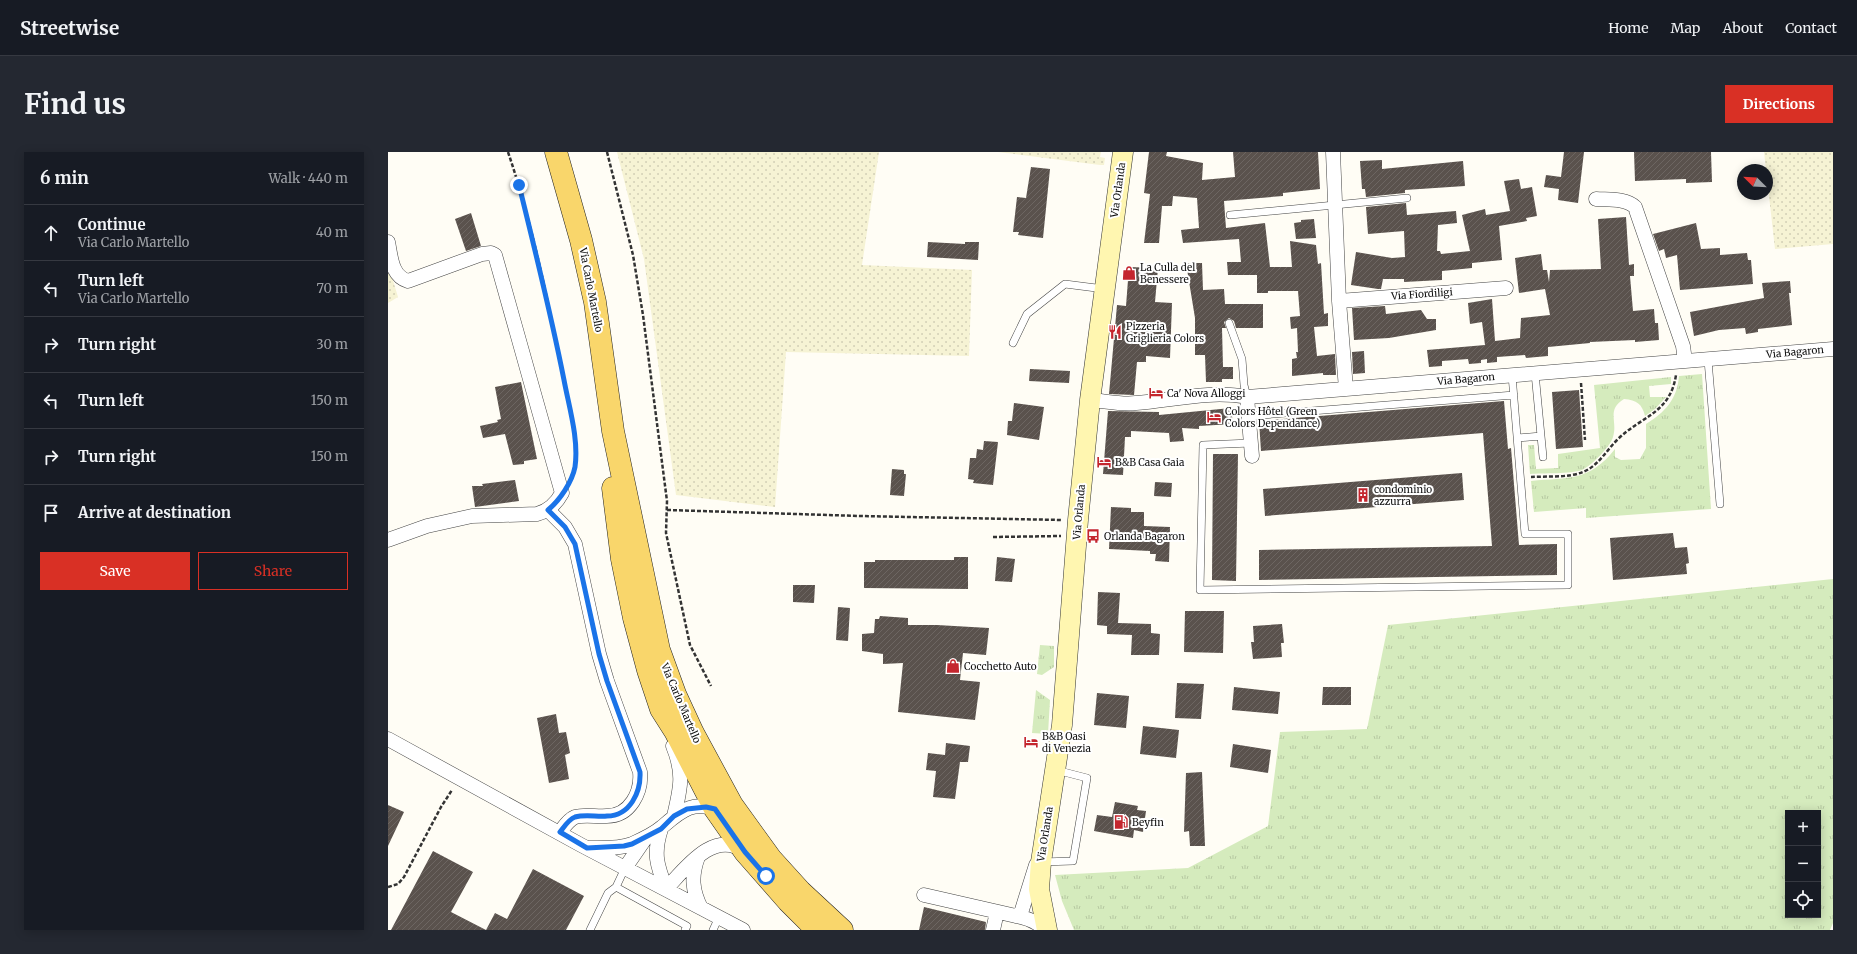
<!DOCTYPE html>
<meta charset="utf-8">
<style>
:root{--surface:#171b24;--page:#242831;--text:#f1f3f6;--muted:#9ea1a6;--line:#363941;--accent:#d93025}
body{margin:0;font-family:Merriweather,serif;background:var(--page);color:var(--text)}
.controls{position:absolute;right:12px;bottom:12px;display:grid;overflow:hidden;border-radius:0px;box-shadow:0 2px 10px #0003}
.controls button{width:36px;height:36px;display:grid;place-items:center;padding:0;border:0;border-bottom:1px solid var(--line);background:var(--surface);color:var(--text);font:20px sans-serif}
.compass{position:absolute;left:1349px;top:12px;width:36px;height:36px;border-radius:50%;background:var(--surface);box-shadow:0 2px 10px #0003;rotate:294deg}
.stop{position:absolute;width:12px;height:12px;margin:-9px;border:3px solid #1a73e8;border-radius:50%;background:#fff}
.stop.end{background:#1a73e8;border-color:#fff;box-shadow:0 1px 4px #0008}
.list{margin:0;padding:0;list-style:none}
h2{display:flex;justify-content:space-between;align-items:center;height:52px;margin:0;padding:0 16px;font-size:17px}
h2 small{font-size:13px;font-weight:400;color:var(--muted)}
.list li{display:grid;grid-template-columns:26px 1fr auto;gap:12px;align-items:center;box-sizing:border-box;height:56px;padding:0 16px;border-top:1px solid var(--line)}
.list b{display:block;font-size:15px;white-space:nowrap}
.list p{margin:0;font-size:13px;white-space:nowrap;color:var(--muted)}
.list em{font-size:13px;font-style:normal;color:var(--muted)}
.actions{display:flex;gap:8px;padding:12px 16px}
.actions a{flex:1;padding:9px 0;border:1px solid var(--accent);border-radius:0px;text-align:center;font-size:14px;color:var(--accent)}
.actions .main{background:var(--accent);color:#fff}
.icon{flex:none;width:22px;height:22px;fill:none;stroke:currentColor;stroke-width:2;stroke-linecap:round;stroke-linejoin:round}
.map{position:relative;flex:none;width:1445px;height:778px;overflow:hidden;border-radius:0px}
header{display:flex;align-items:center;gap:24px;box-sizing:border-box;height:56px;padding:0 20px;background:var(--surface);border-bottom:1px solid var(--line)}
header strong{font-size:19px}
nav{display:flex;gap:22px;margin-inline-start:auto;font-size:14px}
.intro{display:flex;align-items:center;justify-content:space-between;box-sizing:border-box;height:96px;padding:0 24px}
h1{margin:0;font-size:28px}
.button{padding:10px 18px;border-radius:0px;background:var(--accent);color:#fff;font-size:14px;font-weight:700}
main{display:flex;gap:24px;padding:0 24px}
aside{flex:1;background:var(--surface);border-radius:0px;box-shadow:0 2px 10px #0003}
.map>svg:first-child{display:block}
.farmland{fill:url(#farmland-dots)}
.grass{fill:url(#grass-tufts);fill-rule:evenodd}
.building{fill:url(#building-hatch)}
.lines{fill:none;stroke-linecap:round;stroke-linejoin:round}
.service-casing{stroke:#444;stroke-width:8}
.minor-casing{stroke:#444;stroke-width:15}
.secondary-casing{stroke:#333;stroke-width:21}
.primary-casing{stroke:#222;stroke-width:23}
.path{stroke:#333;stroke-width:2.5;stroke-dasharray:4 2;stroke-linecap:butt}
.service{stroke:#fff;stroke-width:7}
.minor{stroke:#fff;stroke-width:14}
.secondary{stroke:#fff6b0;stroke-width:20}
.primary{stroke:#f9d66b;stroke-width:22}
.route{stroke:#1a73e8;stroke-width:5}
.labels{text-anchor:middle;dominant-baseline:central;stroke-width:4;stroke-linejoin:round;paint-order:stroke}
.street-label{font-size:10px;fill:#111;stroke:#fff}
.poi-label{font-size:10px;fill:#111;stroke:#fff;text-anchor:start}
</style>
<header>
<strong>Streetwise</strong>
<nav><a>Home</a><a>Map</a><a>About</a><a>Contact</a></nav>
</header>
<div class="intro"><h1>Find us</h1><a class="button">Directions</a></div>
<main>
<aside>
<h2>6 min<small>Walk · 440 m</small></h2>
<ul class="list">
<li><svg class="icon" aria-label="ahead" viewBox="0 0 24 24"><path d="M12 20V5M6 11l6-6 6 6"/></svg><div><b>Continue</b><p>Via Carlo Martello</p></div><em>40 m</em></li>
<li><svg class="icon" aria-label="left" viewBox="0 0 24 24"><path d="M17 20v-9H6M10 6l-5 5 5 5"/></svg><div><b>Turn left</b><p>Via Carlo Martello</p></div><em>70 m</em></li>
<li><svg class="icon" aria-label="right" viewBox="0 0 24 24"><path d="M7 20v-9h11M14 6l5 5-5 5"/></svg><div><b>Turn right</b></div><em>30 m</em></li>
<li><svg class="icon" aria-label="left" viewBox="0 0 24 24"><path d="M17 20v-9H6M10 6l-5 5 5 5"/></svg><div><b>Turn left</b></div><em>150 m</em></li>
<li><svg class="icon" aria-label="right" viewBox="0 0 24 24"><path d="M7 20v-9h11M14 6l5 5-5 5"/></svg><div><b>Turn right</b></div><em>150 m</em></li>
<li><svg class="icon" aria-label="arrive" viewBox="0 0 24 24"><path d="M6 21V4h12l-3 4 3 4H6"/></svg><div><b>Arrive at destination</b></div></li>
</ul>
<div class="actions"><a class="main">Save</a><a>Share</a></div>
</aside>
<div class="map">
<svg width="1445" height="778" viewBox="0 0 1445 778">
<defs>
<pattern id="farmland-dots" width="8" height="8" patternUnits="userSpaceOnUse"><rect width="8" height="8" fill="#f6f3d4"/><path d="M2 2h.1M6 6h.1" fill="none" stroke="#d2cfb5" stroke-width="1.8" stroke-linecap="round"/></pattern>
<pattern id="grass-tufts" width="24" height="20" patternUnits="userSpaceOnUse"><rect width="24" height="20" fill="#d5ebbd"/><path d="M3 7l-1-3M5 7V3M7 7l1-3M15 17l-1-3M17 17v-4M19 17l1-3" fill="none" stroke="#b6c8a1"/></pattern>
<pattern id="building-hatch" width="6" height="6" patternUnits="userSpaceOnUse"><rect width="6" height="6" fill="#5a524d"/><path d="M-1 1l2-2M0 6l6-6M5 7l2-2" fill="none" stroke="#6d6662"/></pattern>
</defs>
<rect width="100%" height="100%" fill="#fffdf5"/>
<path class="farmland" d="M229 0H491L474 113 584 118 581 204 398 200 387 355 288 343 256 107Z
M610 0H713L712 5 717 6 716 13H712Z
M1376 0H1445V92L1387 97Z
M0 112 10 145 0 151Z"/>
<path class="grass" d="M1314 222 1323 357 1198 366V356L1146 360 1143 329C1181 325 1201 330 1227 297V305L1233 308 1252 307 1258 296V272C1277 260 1289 248 1291 224Z
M1283 225V232L1261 234 1262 245H1278L1267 257 1257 264C1254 252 1249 248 1236 247 1218 258 1230 269 1225 285 1223 294 1203 314 1194 318 1183 322 1154 321 1142 322L1140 293H1146L1148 317 1170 316V302L1212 296 1206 233Z
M1445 427V771L1442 778H686L674 749 667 723 800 716 880 674 892 580 979 577 1000 473ZM1400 661H1430V763H1400Z
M652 493 666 494V515L654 523 649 522Z
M648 538 662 548 660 582 644 581Z"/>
<path class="building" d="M761 0H779L778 4 815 11 814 28 847 25 845 0H930L932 37 895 41V44L836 49 837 63 838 76 877 71 882 115H904L902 89 928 93 930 112 933 111 936 162 940 161V174L926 175 929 204 947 202 948 223H935V221L904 224V207L909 206 908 200H910L909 176 903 177 902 165 912 164 910 139H880V141H869V123H840L839 110H853L851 87 795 91 793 78 811 76 809 46 785 44 784 54H774L771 91H756L762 42 756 41Z
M1176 0H1196L1190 51 1170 48 1171 37 1156 35 1158 23 1173 25Z
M1246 0H1323L1324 30 1298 31V27L1247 29Z
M994 8V17L1075 9 1077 34 1017 38V41L978 45 977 37H974L972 9Z
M643 15 662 17 655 86 630 83 631 80H625L629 45 638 46Z
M1131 27 1133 37 1144 35 1149 64 1138 66 1139 69 1111 74 1114 108 1084 111V116L1054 119V128L1016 130V127H995L993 137H990L963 133 968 100 1004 106 1017 105 1016 79 980 82 978 55 1018 51 1019 63 1068 59 1069 71 1050 73 1049 99H1052L1053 102 1082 99 1074 63 1097 57 1098 63 1122 59 1116 29Z
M83 61 93 94 78 99 67 67Z
M1238 65 1241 113 1246 112V124H1242L1245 159 1266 157 1267 171H1270L1271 188 1247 190V188L1202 190V191L1160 195V204L1138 206 1137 203 1109 205V210L1099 211V207L1093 208V211L1081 212 1080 207 1054 209V214L1041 215 1039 198 1097 193 1094 170 1082 172 1080 151 1104 147 1107 189 1132 186 1133 166 1162 163 1157 137 1131 141 1127 106 1153 102 1155 118H1159L1161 130 1162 118 1213 117 1210 67Z
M926 67 928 86 908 87 906 71 913 70V68Z
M1308 71 1313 97 1332 96V103L1359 101 1360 108H1363L1365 132 1292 138 1289 103 1278 106 1276 97 1271 99 1265 82Z
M540 90 577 92V90H591L590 108 539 105Z
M798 111H814L815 138 836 137 837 152H875V176H848L846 169 841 166 836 170 838 176H834L835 215H845V227H834V230H818L817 203H807V166Z
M741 115 770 116 767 150 784 151 782 206 758 204V210H749L746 243 721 242 729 153 738 154Z
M1402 129 1403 141H1401L1404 173 1370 177V180L1358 182 1357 176 1331 178 1306 184 1302 160 1376 146 1374 131Z
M997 154 998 162 1033 158 1039 167H1048V178L1001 186 966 188 964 156Z
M976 199 977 221 965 222 964 200Z
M642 217 682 219 681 231 641 229Z
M133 230 149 307 136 309V312L125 313 117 282 95 286 92 274 110 270 109 268 113 267 107 235Z
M1191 238 1195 295 1168 297 1164 240Z
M1116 249 1120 297 1123 296 1131 393 1169 392V423L871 428V398L1104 394 1095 281 873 299 871 269Z
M626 251 656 255 651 288 619 283 620 269H624Z
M843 256 845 272 811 274V277L794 276 796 289 782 290 781 281 743 279V285H737L735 323 715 322 720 259 771 260V263Z
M596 289 610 290 605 333 585 331 586 328 580 327 582 306H588L589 297 595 298Z
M825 302H850L848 429 824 428Z
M504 317 516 318V322H518L516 344 502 343Z
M1074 321 1076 348 877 364 875 337Z
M127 328 131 349 87 355 84 334H95L94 332Z
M767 330 784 331 783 345 766 344Z
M723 355 743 356V360H756V374L782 375 781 410 767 409 768 402H762V399L721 397Z
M1285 381 1287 396 1299 395 1301 411 1298 412 1299 422 1225 428 1222 386Z
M566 405H580V437L476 436V410H487V408H566Z
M609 405 627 407 624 430 607 429Z
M405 433H427L426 451 405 450Z
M710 440 732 441 730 471 763 472V481L772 482 771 503H743L744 483 719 482V474L709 473Z
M450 455 462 456 460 489 448 488Z
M797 459H836L835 501 796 500Z
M492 464 520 466V473H549L601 476 598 503 575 501 572 528 592 530 587 568 510 560 515 511 495 512V502L474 499V482L486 481 487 467H491Z
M894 472 896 491H893L894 505 865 507 863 490H866L865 474Z
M789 531 816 532 813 567 787 566Z
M846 535 892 540 890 562 844 558Z
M935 535H963V553H934Z
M709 541 741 544 738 576 706 573Z
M168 562 171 581 178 580 182 601 177 603 181 627 161 631 149 566Z
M755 574 791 578 788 606 752 602Z
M558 591 582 594 580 610H572L567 647 545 645 548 619 538 618 540 601 557 603Z
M845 592 883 598 880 621 842 615Z
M814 620 817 694H802L801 679 796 680 798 621Z
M727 650 750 654 749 658 758 659 755 680 746 678 745 686 706 679 709 663 724 665Z
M0 653 16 660 0 694Z
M45 699 85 720 63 760 98 778H3Z
M145 717 196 744 178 778H98L107 761 119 767Z
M536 755 598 770 597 778H531Z"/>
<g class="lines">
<defs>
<path id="service" d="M842 63 1019 46
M841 171 854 207 856 233 859 245
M625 191 639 162 677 132 716 137
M1320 208 1332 352
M1147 221 1155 305
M861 264 1126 243
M1130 286 1153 284
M863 291 815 293 812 438 1180 433V382H1137L1124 223
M654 710 685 709 699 626 668 618
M228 735 299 774 297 778
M202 778 220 741 228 735 237 716
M325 778 331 765"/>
<path id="minor" d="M945 0 951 149 958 237
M1208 47C1221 48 1237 46 1247 55L1295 194 1297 209
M0 90C3 104 3 124 20 129L94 102 103 101 107 103 174 341C168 352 160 359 149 362L84 364 39 374 0 388
M951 149 1118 136
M702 248C717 249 734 253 748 251 785 248 823 238 859 245
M864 304 859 245 1445 197
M160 358 177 375 187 392 211 502 219 529 252 620C254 640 242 664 219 664 209 665 197 662 187 665 180 668 176 675 172 680
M0 587 193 693 355 778
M285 594C296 621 293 635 286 664
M273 677C265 702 269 713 278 737 297 717 326 676 357 700
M201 696C215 696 231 697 244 692 253 688 266 682 274 675 293 659 305 647 332 659
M310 705C303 724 304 738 313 756
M648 713 633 761 628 764C640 766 649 770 658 778
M237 716 257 687
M536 743 628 764
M605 778 609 760"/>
<path id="secondary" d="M659 778 651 737 653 710 674 573 690 368 702 248 735 0"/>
<path id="primary" d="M168 0 193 88 207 150 225 279 271 498 287 542 305 581 344 653 383 707 412 739 454 778
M225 336 234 407 246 466 260 518 273 557 287 579 327 657 357 700 400 749 429 778"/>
</defs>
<use href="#service" class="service-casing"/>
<use href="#minor" class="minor-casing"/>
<use href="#secondary" class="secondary-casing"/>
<use href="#primary" class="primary-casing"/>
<path class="path" d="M120 0C144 71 159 145 174 219 180 249 194 293 184 324
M219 0 245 103 255 163 279 349 278 381 302 493 323 534
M1193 231 1197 288
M1143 325C1159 324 1180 326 1195 320 1210 314 1218 299 1229 288 1253 264 1282 262 1288 223
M279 358 472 364 674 368
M605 385 673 384
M0 735 10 732 16 725 53 655 64 638"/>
<use href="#service" class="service"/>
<use href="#minor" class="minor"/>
<use href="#secondary" class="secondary"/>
<use href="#primary" class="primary"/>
</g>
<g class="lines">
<path class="route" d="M131 33C147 98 163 162 176 228 181 255 191 287 187 315 184 330 172 348 160 358L177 375 187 392 211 502 219 529 252 620C253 640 242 664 219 664 209 665 197 662 187 665 181 667 176 675 172 680L199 696 236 694 244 692 273 677 286 664 299 657 318 655 327 657 357 700 378 724"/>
</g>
<defs>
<symbol id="shop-bare" viewBox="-9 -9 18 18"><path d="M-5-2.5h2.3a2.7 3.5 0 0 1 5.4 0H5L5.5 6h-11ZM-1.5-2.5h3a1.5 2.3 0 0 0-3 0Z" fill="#c4262e" stroke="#fff" stroke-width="2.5" paint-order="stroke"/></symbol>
<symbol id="restaurant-bare" viewBox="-9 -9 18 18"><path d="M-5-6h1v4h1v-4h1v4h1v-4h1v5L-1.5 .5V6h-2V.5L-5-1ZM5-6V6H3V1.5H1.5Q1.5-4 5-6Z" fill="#c4262e" stroke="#fff" stroke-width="2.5" paint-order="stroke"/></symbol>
<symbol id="hotel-bare" viewBox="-9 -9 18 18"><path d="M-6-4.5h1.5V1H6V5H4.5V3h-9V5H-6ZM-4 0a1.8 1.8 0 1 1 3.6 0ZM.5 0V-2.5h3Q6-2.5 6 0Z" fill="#c4262e" stroke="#fff" stroke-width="2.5" paint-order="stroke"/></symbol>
<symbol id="building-bare" viewBox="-9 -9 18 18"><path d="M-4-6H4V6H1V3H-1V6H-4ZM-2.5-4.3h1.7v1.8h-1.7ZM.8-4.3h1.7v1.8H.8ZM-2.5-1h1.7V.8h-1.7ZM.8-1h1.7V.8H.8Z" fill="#c4262e" stroke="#fff" stroke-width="2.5" paint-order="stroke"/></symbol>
<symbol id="bus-bare" viewBox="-9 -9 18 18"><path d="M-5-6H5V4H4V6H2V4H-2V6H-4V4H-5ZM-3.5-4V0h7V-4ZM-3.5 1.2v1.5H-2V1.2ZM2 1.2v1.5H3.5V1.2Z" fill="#c4262e" stroke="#fff" stroke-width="2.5" paint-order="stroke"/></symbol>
<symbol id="fuel-bare" viewBox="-9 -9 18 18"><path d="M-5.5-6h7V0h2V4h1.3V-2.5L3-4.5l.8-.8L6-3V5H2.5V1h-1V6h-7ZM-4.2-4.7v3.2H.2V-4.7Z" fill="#c4262e" stroke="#fff" stroke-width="2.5" paint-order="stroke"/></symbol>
</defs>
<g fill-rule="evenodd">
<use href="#shop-bare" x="731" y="111" width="20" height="20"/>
<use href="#restaurant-bare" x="717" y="170" width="20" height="20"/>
<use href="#hotel-bare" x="758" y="231" width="20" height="20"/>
<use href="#hotel-bare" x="816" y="255" width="20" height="20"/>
<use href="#hotel-bare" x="706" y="300" width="20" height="20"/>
<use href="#building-bare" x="965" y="333" width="20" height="20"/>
<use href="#bus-bare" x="695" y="374" width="20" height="20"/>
<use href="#shop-bare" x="555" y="504" width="20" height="20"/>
<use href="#hotel-bare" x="633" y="580" width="20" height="20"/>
<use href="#fuel-bare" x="723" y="660" width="20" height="20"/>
</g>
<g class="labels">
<g class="street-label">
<text transform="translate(730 38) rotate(-82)">Via Orlanda</text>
<text transform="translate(203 138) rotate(79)">Via Carlo Martello</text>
<text transform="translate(1034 142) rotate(-4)">Via Fiordiligi</text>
<text transform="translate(1407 200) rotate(-5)">Via Bagaron</text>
<text transform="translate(1078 227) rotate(-5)">Via Bagaron</text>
<text transform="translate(691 360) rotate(-85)">Via Orlanda</text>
<text transform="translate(293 551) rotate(67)">Via Carlo Martello</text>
<text transform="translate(657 682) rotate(-81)">Via Orlanda</text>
</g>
<g class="poi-label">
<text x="752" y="115">La Culla del<tspan x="752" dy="12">Benessere</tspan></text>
<text x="738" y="174">Pizzeria<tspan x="738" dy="12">Griglieria Colors</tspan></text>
<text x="779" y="241">Ca' Nova Alloggi</text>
<text x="837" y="259">Colors Hôtel (Green<tspan x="837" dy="12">Colors Dependance)</tspan></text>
<text x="727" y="310">B&amp;B Casa Gaia</text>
<text x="986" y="337">condominio<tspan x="986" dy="12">azzurra</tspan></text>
<text x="716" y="384">Orlanda Bagaron</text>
<text x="576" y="514">Cocchetto Auto</text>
<text x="654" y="584">B&amp;B Oasi<tspan x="654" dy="12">di Venezia</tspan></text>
<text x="744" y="670">Beyfin</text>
</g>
</g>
</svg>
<div class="controls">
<button>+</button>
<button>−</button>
<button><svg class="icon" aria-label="locate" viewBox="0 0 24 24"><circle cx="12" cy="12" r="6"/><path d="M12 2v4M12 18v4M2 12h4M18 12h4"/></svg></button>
</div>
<svg class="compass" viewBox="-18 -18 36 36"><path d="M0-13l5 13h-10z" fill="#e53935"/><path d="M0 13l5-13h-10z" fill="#9ea1a6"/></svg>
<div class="stop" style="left:378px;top:724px"></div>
<div class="stop end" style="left:131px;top:33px"></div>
</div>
</main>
